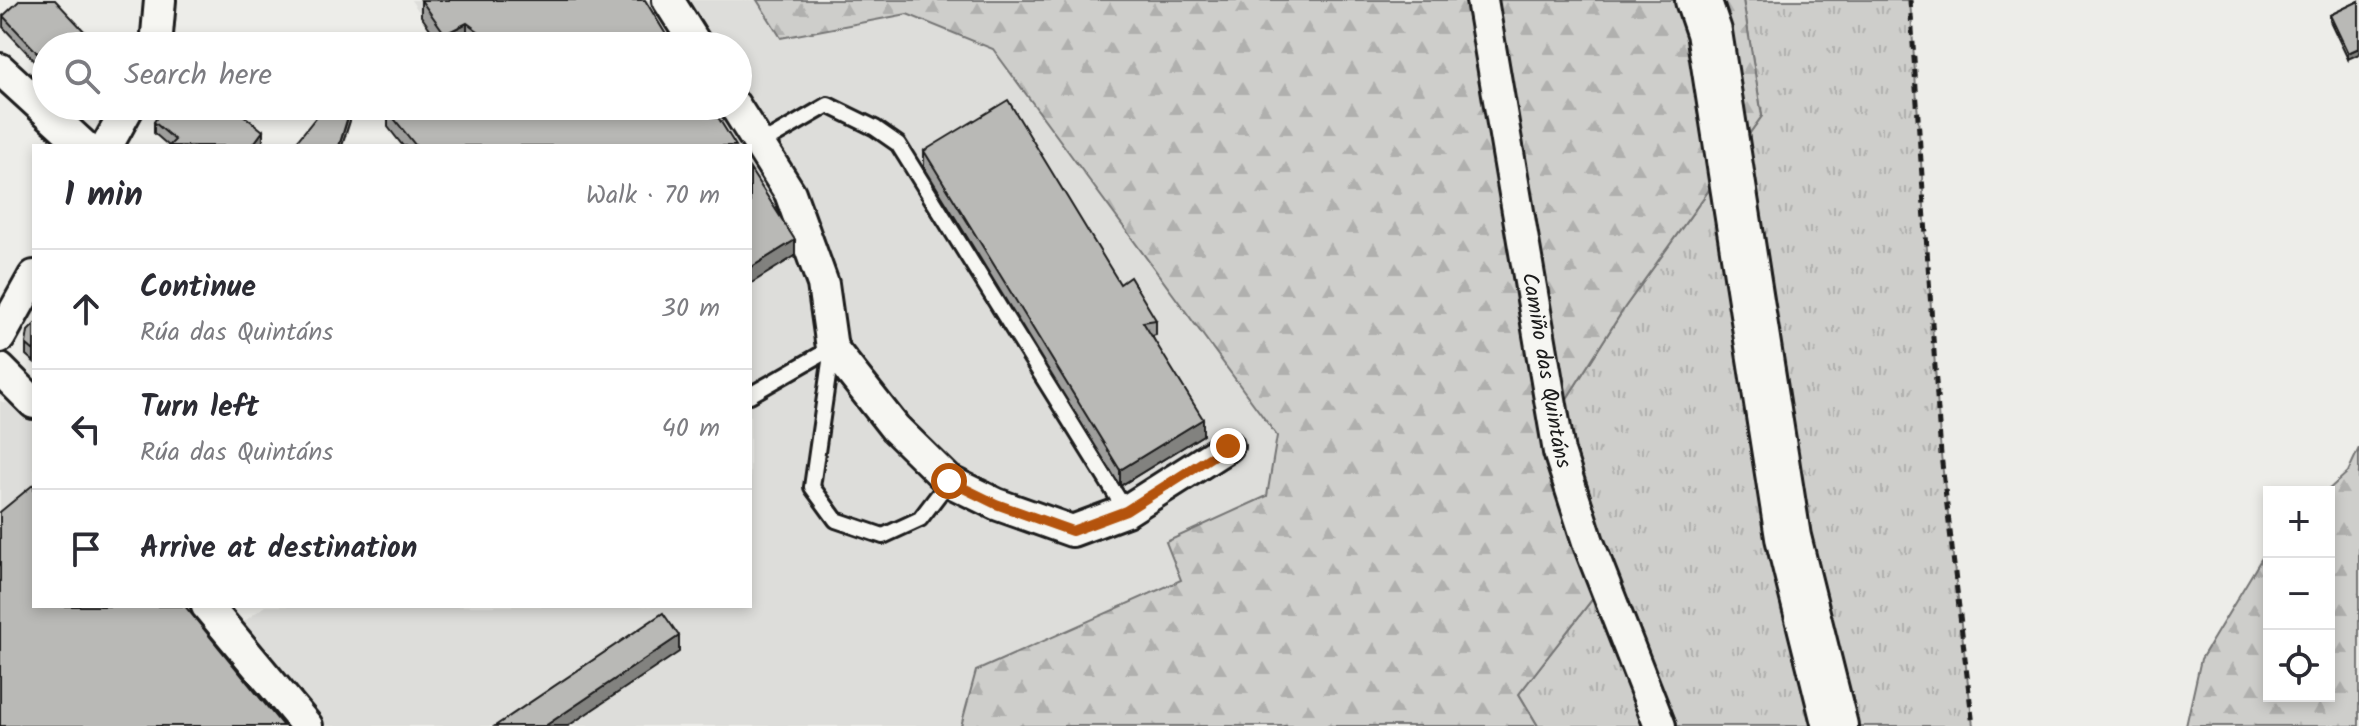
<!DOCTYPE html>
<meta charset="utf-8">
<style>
:root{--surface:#fff;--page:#f2f2f3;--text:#2b2b33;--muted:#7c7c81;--line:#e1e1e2}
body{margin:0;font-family:Kalam,sans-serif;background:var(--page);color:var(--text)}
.controls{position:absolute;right:24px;bottom:24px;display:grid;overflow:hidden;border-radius:0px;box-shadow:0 4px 12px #0003}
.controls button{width:72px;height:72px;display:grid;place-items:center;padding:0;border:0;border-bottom:2px solid var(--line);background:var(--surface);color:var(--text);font:40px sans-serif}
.stop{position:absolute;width:24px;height:24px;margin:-18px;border:6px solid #b45309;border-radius:50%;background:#fff}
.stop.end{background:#b45309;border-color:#fff;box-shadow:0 2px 8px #0008}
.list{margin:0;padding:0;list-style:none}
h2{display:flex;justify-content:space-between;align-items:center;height:104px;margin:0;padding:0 32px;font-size:34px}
h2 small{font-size:26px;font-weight:400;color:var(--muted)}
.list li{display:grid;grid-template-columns:52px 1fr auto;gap:24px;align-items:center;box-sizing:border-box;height:120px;padding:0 32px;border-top:2px solid var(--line)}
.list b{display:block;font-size:30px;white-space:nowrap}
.list p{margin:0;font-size:26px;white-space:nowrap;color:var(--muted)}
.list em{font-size:26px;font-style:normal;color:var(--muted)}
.icon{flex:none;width:44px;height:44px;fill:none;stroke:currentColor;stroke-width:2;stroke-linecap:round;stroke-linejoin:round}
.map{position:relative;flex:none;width:2359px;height:726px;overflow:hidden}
.search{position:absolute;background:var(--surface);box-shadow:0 4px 12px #0003;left:32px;top:32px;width:720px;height:88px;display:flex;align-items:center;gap:20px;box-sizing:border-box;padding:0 28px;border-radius:44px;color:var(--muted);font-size:30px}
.panel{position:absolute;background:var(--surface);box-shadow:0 4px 12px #0003;left:32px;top:144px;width:720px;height:464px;border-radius:0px}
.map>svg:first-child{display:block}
.built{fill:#ddddda}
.grass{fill:url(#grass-tufts);stroke:#757574;stroke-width:2}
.forest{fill:url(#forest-firs);stroke:#757574;stroke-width:2}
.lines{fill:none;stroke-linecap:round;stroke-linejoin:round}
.service-casing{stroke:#1c1c1c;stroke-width:20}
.minor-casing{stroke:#1c1c1c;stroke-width:36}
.trunk-casing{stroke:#1c1c1c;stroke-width:50}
.path{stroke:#1c1c1c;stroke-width:5;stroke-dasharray:8 6;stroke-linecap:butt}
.service{stroke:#f6f6f2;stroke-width:14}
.minor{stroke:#f6f6f2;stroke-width:30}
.trunk{stroke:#f6f6f2;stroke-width:44}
.wall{fill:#9f9f9d;stroke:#1c1c1c;stroke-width:2}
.shaded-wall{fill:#82827f;stroke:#1c1c1c;stroke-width:2}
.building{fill:#b9b9b6;stroke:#1c1c1c;stroke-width:2}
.route{stroke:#b45309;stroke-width:10}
.labels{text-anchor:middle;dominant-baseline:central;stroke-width:7;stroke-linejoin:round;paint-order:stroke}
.street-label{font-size:22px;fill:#1c1c1c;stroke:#f6f6f2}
</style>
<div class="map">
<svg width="2359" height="726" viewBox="0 0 2359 726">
<defs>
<pattern id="grass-tufts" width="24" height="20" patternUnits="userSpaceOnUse" patternTransform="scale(2)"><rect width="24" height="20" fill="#cececb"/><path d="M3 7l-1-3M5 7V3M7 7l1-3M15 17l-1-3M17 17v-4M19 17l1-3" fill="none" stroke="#b0b0ae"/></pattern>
<pattern id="forest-firs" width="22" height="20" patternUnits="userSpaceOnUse" patternTransform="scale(2)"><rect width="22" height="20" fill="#cececb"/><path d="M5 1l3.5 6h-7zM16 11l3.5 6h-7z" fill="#b0b0ae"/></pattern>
</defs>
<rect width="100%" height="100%" fill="#edede9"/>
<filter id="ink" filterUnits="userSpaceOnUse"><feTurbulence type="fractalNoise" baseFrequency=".0125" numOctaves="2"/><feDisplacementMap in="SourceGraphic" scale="16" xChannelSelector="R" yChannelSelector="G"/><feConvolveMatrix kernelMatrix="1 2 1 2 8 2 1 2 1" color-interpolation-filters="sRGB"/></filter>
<g filter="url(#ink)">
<path class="built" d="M411 0H757L782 37 907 14 993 49 1277 436 1267 496 1166 542 1181 580 976 671 961 726H0V401L19 407 34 422V606H187L216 642 265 606H750V146H403L388 127 410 106H738V46H442Z"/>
<path class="grass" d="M1743 0H1910L1941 455 1973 726H1538L1519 694 1604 584 1554 419 1625 307 1762 116Z"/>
<path class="forest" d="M757 0H1743L1762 116 1625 307 1554 419 1604 584 1519 694 1538 726H961L976 671 1181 580 1166 542 1267 496 1277 436 993 49 907 14 781 38Z
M2359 448V726H2186L2201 659 2269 546V696H2329V492H2326L2348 472Z"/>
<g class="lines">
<defs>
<path id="service" d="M759 145 828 105 875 128 898 144 1126 511
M750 395 832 348 812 487 836 520 883 536 920 519 949 481"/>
<g id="minor">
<path d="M668 0 697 46"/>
<path id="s1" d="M1482 0 1559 452 1588 542 1660 726"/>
<path d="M156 46 160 0"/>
<path d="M0 69 84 146"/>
<path d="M735 106 790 193 823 284 832 348 895 428 949 481 996 504 1072 531 1126 511 1228 446"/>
<path d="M107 146 129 106"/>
<path d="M0 337 34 276"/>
<path d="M0 369 34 403"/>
<path d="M207 606 307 726"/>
</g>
<path id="trunk" d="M1698 0 1709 32 1788 537 1835 726"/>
</defs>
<use href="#service" class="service-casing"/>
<use href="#minor" class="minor-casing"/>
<use href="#trunk" class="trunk-casing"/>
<path class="path" d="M1910 0 1941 455 1973 726"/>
<use href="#service" class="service"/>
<use href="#minor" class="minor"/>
<use href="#trunk" class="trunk"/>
</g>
<path class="wall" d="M421 0H645L467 38 453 46H442L421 16Z
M2359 1 2348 59 2330 21V15Z
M3 16 86 44 46 46V73L3 27Z
M388 111 736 146H403L388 127Z
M154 122 263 142 169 146 154 133Z
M924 151 1120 284 1156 320V335L1152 336 1203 435 1120 486 924 167Z
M34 325V362L26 355V344Z"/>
<path class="shaded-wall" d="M467 23V38L453 46H445V34Z
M86 33V44L83 46H71Z
M2359 48V54L2348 59V53Z
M350 110V121L342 146H339Z
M263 131V142L260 146H252Z
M795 240V256L750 284V268Z
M1203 419V435L1120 486V470Z
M679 636V652L568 726H545Z"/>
<path class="building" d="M20 0H55L86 33 71 46H46V62L3 16Z
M421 0H645L673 46H458L478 31 467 23 445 34Z
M2359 1V48L2348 53 2330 15Z
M1008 100 1120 284 1130 277 1156 320 1143 322 1203 419 1120 470 924 151Z
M164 106H232L263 131 252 146H169L175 140 154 122Z
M325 106H345L350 110 339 146H293Z
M393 106H711L736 146H416L388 111Z
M750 169 795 240 750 268Z
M34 325V351L26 344 28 331Z
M34 484V606H185L283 726H0V512Z
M663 613 679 636 545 726H495Z"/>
</g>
<g class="lines" filter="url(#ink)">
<path class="route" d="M949 481 996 504 1072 531 1126 511 1228 446"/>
</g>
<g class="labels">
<g class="street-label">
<text stroke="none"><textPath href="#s1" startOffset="376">Camiño das Quintáns</textPath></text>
</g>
</g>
</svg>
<div class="controls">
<button>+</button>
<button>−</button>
<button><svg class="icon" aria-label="locate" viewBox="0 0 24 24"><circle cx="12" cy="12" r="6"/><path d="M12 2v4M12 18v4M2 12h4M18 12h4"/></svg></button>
</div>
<div class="stop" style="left:949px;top:481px"></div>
<div class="stop end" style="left:1228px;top:446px"></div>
<div class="search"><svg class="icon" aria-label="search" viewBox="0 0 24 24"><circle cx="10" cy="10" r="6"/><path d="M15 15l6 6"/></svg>Search here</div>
<section class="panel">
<h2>1 min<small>Walk · 70 m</small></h2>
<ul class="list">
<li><svg class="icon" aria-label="ahead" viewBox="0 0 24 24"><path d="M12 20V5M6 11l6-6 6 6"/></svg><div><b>Continue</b><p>Rúa das Quintáns</p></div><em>30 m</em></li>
<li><svg class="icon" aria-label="left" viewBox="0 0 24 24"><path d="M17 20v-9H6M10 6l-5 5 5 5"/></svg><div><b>Turn left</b><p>Rúa das Quintáns</p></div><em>40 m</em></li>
<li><svg class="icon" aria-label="arrive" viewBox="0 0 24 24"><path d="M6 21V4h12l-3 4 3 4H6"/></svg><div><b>Arrive at destination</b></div></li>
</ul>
</section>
</div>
